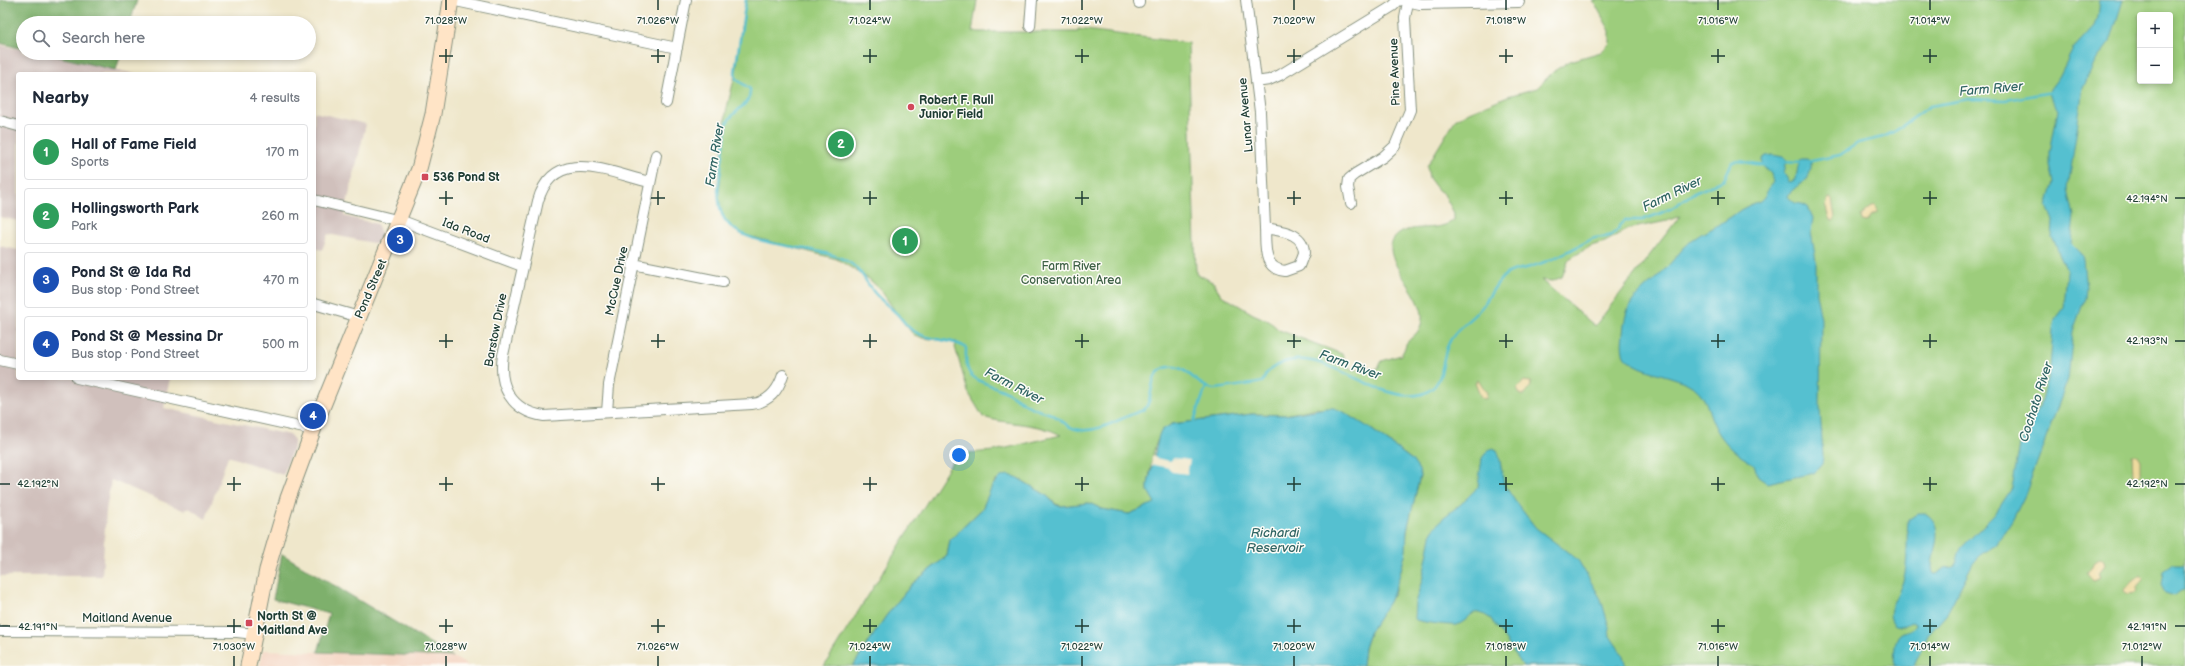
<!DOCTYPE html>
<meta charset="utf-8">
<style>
:root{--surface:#fff;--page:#f2f2f3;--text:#1f2937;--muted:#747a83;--line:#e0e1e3;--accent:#111827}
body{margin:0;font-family:"Balsamiq Sans",sans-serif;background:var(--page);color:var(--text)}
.controls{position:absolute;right:12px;top:12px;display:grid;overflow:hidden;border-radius:4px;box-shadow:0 2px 6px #0003}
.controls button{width:36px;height:36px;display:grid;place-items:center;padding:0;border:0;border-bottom:1px solid var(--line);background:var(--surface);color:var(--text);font:20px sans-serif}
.you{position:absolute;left:959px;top:455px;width:14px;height:14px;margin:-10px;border:3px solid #fff;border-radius:50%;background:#1a73e8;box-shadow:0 0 0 6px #1a73e833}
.badge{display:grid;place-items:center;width:26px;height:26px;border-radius:50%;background:var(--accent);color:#fff;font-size:13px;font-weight:700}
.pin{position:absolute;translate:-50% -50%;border:2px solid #fff;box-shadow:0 1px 4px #0006}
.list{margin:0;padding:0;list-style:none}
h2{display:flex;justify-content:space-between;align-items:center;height:52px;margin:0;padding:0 16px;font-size:17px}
h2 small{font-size:13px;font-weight:400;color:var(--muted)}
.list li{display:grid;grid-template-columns:26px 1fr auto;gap:12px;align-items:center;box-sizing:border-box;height:56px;margin:0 8px 8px;padding:0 8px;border:1px solid var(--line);border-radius:4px}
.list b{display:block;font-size:15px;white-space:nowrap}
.list p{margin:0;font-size:13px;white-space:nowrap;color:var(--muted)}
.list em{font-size:13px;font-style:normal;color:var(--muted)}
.icon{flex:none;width:22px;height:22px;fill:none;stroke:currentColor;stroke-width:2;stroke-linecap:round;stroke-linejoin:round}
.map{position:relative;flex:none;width:2185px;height:666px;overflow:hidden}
.search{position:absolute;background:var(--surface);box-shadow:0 2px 6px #0003;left:16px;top:16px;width:300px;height:44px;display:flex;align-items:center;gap:10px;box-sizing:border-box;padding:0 14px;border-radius:22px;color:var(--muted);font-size:15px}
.panel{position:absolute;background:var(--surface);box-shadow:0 2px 6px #0003;left:16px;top:72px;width:300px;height:308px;border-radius:4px}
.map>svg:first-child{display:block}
.built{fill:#f4d3c0}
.industrial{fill:#d0c0bc}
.green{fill:#9dcd7c;stroke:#5e8558;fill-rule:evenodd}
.forest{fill:#7eb06c;stroke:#4e7650}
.sand{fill:#eeda9e;stroke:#868c69}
.water{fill:#55c0d0;stroke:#3a7e82}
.pier{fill:#efe7cb}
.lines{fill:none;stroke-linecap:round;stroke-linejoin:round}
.stream{stroke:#55c0d0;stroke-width:2.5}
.street-casing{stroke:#879280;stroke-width:12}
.secondary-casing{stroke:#879280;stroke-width:17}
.street{stroke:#fff;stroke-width:10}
.secondary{stroke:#ffe4c6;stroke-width:15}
.ticks{fill:none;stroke:#1f3d34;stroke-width:1.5}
.poi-dot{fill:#d1495b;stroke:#fdfcf7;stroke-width:1.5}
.labels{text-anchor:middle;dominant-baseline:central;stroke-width:3;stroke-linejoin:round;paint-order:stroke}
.street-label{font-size:12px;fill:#1f3d34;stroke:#fdfcf7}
.poi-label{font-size:12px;font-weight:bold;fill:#1f3d34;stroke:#fdfcf7;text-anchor:start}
.park-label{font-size:12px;fill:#3e6146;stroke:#fdfcf7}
.water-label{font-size:13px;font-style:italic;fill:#2f6463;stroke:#fdfcf7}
.ticks-label{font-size:10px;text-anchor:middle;fill:#1f3d34;stroke:#fdfcf7;stroke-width:3;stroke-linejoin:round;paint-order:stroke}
</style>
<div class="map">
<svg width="2185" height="666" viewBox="0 0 2185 666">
<rect width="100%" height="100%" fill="#fdfcf7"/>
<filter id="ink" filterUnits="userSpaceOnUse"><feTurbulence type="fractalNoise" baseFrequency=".025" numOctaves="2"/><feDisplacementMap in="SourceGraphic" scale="8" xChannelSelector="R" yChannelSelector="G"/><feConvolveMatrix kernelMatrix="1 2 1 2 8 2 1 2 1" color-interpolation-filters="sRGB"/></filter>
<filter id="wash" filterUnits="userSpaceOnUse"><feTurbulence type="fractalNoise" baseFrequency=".012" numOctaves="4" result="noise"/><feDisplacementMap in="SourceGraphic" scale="16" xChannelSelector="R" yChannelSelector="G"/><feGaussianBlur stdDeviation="0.9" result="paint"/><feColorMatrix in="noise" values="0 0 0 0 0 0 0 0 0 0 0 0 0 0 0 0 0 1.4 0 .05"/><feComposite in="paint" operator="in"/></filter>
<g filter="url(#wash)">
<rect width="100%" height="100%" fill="#efe7cb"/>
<path class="built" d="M263 650 453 657 469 666H260Z"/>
<path class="industrial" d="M0 45 23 50V53H37L136 74H18V221L0 217Z
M314 112 366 124 344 216 377 224 381 233 378 244 328 234 322 250 314 248Z
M0 246 18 250V378H170L164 408 290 435 294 440V445L283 475 228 456 206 519 189 508 183 510 111 480 106 511 102 576H0Z"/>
<path class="green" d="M747 0H977L972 32H1078V29L1188 43 1196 273 1214 283 1221 295 1253 314 1269 321 1279 330 1342 354 1348 367 1355 370 1366 367 1373 370 1378 368 1382 361 1401 355C1404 351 1405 348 1406 344 1410 337 1420 335 1422 320 1426 293 1371 254 1399 234 1414 223 1438 233 1454 220V213L1444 194 1438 190 1429 178 1427 166 1455 120 1469 112 1508 96 1537 88 1554 71 1570 61 1601 52 1610 43V31L1593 0H2185V666H1362L1364 648 1369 633 1394 593 1404 558 1407 530 1420 476 1412 460 1371 429 1317 408 1285 415 1252 414 1172 424C1152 435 1152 463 1148 484V491L1156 503 1129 514 1102 509 1089 503 1062 506 1056 504 1046 495 1016 477 995 481 982 509 950 540 947 556 912 584 886 616 853 666H824L957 454 994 451 1061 435C1037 422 1007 425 983 417L968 392 955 347 957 342 923 338 914 335 902 321 880 289 869 279 837 259 741 234 734 230 724 218 721 209 719 194 726 112 737 67 741 27ZM2140 15H2170V81H2140ZM1680 216 1595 326 1541 280 1552 281 1562 277 1569 259 1591 246 1605 242 1628 229 1667 221Z"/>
<path class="forest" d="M0 0H137L130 23H23V49L0 43Z
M42 53H121L116 70Z
M282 554 453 657 318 652 329 614 273 599Z"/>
<path class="sand" d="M1829 198 1832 199 1835 218 1834 221 1830 220C1827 214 1824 204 1829 198Z
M1874 205 1877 208V213L1870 216 1867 222 1862 221 1861 216Z
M1478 379 1487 393 1486 399 1481 398 1475 383Z
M1524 381 1530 382 1531 386 1524 395H1520L1517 389Z
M2132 454 2137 455 2140 460V474L2136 478 2133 476Z
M2101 558 2104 560 2105 565 2100 571 2099 578 2092 580 2087 574 2095 562Z
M2140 575 2144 578 2137 588 2136 593 2128 594 2125 591 2126 587Z"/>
<path class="water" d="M2099 0H2123L2110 42 2095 62 2083 88 2068 189 2074 216 2071 244 2080 253 2083 260 2086 288 2085 298 2073 331 2068 379 2025 495 2012 521 1996 545 1980 555 1974 561 1946 615 1928 635 1914 666H1894C1895 658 1893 640 1900 634 1905 630 1912 632 1916 624L1911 622C1905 626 1894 629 1891 619 1887 608 1900 592 1903 581 1909 561 1906 540 1908 520L1918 513H1925C1951 529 1925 560 1934 574H1937L1944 568 1953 567C1959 562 1957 554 1962 547L1995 514 2012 488 2020 445 2039 408 2050 368 2053 329 2055 320 2064 308 2067 271 2052 237 2053 221 2047 206 2054 183 2050 165V152L2058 110 2049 94 2050 89 2059 77 2073 49 2094 26 2097 17Z
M1773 155 1783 157 1787 160 1784 173 1789 182 1793 181C1799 175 1796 166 1801 159H1807L1811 162C1813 185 1791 185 1788 197L1795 203 1802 204 1808 207 1813 218 1811 232 1816 261V294L1821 319 1820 408 1823 457 1822 464 1814 473 1767 483 1758 477 1754 464C1736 455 1721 441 1713 422 1707 408 1707 398 1695 388 1676 374 1642 374 1626 358 1621 353 1622 341 1623 334 1626 300 1634 300 1657 277 1670 266 1679 251 1692 240 1703 232 1715 227 1726 220 1733 216 1739 210 1746 207 1751 204 1756 203 1760 201 1766 197 1769 186 1773 181L1771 174 1762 164V159L1766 156Z
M1326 408H1334L1344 412 1371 429 1412 460 1419 470 1420 476 1407 530 1406 551 1398 581 1389 602 1369 633 1364 648 1362 666H853L886 616 912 584 947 556 950 540 982 509 992 486 1001 477 1008 475 1016 477 1046 495 1056 505 1062 506 1089 503 1102 509 1129 514 1155 503 1148 491V484L1159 435 1162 430 1172 424 1252 414 1285 415Z
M1493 448 1497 450 1499 455 1504 484 1515 501 1536 528 1578 560 1601 599 1609 627 1610 636 1622 654 1626 666H1523L1491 619C1470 604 1473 619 1457 625 1453 626 1417 622 1414 619L1415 603 1423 577 1432 531 1444 517 1461 504 1478 487 1482 458 1488 450Z
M2173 564H2185V589L2175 596 2165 593 2161 585 2163 571Z"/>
<path class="pier" d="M1152 456H1155V458L1170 461 1174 458 1190 460 1187 474 1172 472 1169 468 1154 465 1151 467Z"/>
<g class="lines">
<path class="stream" d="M746 0 735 72 736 79 750 89C752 105 733 110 727 123L718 190C719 200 719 211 725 220 746 250 813 243 845 260 861 268 863 278 873 291 879 299 888 305 895 312 901 317 905 325 912 330 929 342 954 338 966 348 966 355 965 365 969 372 974 381 991 385 1000 389 1011 393 1019 401 1029 406 1037 411 1047 411 1055 416 1064 422 1069 429 1081 430 1103 432 1122 416 1144 410 1155 399 1147 374 1165 368 1186 361 1195 387 1214 389 1217 389 1260 383 1262 382 1265 379 1264 377 1266 374 1276 363 1290 359 1305 360 1341 363 1387 404 1422 394 1446 386 1440 363 1448 345 1454 329 1470 321 1481 308 1489 298 1495 284 1504 276 1513 268 1523 270 1533 266 1555 260 1572 249 1592 239 1598 236 1606 239 1613 234 1618 231 1620 224 1625 220H1642L1656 215 1672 208 1692 194 1724 180 1732 162C1743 159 1753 166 1764 164
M1783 161 1802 162
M1807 162 1840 155 1858 143 1883 137 1894 132 1930 106 1969 99 2006 100 2052 92
M1194 421 1206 387"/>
</g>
</g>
<g filter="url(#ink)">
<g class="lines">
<defs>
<path id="street" d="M451 0 677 48
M1139 0V3
M1246 0 1260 112 1265 228
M1402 0 1420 4 1519 2
M1030 26 1032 0
M1256 82 1269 80 1280 75 1393 6 1399 0
M666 103 686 0
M0 121 18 126
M650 182C612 174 554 144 538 201L503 355C498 386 511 411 544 416L752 404C769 402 778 391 783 375
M314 200 405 222 522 266
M1351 203 1348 187 1349 179 1355 174 1383 157 1395 146 1410 110 1405 18 1408 2
M1265 228C1281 231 1304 232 1304 253L1299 266 1285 271C1262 269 1266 245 1265 228Z
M633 264 723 282
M314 304 359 317
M0 360 18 364
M77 378 313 430
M607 412 609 385 656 155
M0 631 237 632 254 634"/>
<path id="secondary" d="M248 666 267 570 288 498 315 425 419 169 433 114 451 0"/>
</defs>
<use href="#street" class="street-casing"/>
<use href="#secondary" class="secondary-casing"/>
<use href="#street" class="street"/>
<use href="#secondary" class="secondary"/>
</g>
</g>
<path class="ticks" d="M446 0V10M658 0V10M870 0V10M1082 0V10M1294 0V10M1506 0V10M1718 0V10M1930 0V10M446 49V63M658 49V63M870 49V63M1082 49V63M1294 49V63M1506 49V63M1718 49V63M1930 49V63M439 56H453M651 56H665M863 56H877M1075 56H1089M1287 56H1301M1499 56H1513M1711 56H1725M1923 56H1937M446 191V205M658 191V205M870 191V205M1082 191V205M1294 191V205M1506 191V205M1718 191V205M1930 191V205M439 198H453M651 198H665M863 198H877M1075 198H1089M1287 198H1301M1499 198H1513M1711 198H1725M1923 198H1937M2175 198H2185M446 334V348M658 334V348M870 334V348M1082 334V348M1294 334V348M1506 334V348M1718 334V348M1930 334V348M439 341H453M651 341H665M863 341H877M1075 341H1089M1287 341H1301M1499 341H1513M1711 341H1725M1923 341H1937M2175 341H2185M234 477V491M446 477V491M658 477V491M870 477V491M1082 477V491M1294 477V491M1506 477V491M1718 477V491M1930 477V491M0 484H10M227 484H241M439 484H453M651 484H665M863 484H877M1075 484H1089M1287 484H1301M1499 484H1513M1711 484H1725M1923 484H1937M2175 484H2185M234 619V633M446 619V633M658 619V633M870 619V633M1082 619V633M1294 619V633M1506 619V633M1718 619V633M1930 619V633M0 626H10M227 626H241M439 626H453M651 626H665M863 626H877M1075 626H1089M1287 626H1301M1499 626H1513M1711 626H1725M1923 626H1937M2175 626H2185M234 656V666M446 656V666M658 656V666M870 656V666M1082 656V666M1294 656V666M1506 656V666M1718 656V666M1930 656V666M2142 656V666"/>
<g class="poi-dot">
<circle cx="911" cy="107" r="4"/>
<rect x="421" y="173" width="8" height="8" rx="2"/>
<rect x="245" y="619" width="8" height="8" rx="2"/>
</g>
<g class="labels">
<g class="street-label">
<text transform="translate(1395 72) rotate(-92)">Pine Avenue</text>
<text transform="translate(1246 115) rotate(-95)">Lunar Avenue</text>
<text transform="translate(466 231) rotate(21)">Ida Road</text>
<text transform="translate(617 281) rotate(-78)">McCue Drive</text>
<text transform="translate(371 289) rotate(-67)">Pond Street</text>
<text transform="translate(496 330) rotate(-79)">Barstow Drive</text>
<text x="127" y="618">Maitland Avenue</text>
</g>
<g class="poi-label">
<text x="919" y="100">Robert F. Rull<tspan x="919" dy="14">Junior Field</tspan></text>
<text x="433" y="177">536 Pond St</text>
<text x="257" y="616">North St @<tspan x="257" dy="14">Maitland Ave</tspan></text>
</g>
<g class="park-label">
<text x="1071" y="266">Farm River<tspan x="1071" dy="14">Conservation Area</tspan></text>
</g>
<g class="water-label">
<text transform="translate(1991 89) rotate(-5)">Farm River</text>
<text transform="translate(715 155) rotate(-81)">Farm River</text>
<text transform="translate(1672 194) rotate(-26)">Farm River</text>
<text transform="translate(1350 365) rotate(20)">Farm River</text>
<text transform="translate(1014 386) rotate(27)">Farm River</text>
<text transform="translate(2036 402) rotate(-72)">Cochato River</text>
<text x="1275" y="533">Richardi<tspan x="1275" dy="15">Reservoir</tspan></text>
</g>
</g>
<g class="ticks-label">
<text x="446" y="24">71.028°W</text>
<text x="658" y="24">71.026°W</text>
<text x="870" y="24">71.024°W</text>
<text x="1082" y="24">71.022°W</text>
<text x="1294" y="24">71.020°W</text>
<text x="1506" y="24">71.018°W</text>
<text x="1718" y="24">71.016°W</text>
<text x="1930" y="24">71.014°W</text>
<text x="2147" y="202">42.194°N</text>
<text x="2147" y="344">42.193°N</text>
<text x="38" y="487">42.192°N</text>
<text x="2147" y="487">42.192°N</text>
<text x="38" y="630">42.191°N</text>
<text x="2147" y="630">42.191°N</text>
<text x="234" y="650">71.030°W</text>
<text x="446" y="650">71.028°W</text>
<text x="658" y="650">71.026°W</text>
<text x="870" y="650">71.024°W</text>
<text x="1082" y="650">71.022°W</text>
<text x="1294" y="650">71.020°W</text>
<text x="1506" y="650">71.018°W</text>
<text x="1718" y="650">71.016°W</text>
<text x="1930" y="650">71.014°W</text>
<text x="2142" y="650">71.012°W</text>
</g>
</svg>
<div class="controls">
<button>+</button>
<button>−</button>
</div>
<div class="you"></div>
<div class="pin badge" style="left:905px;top:241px;background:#2e9e5b">1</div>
<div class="pin badge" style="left:841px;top:144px;background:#2e9e5b">2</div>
<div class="pin badge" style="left:400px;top:240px;background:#1a4fb4">3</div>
<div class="pin badge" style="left:313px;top:416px;background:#1a4fb4">4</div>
<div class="search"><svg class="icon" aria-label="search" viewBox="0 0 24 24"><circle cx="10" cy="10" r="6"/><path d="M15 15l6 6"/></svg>Search here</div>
<section class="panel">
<h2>Nearby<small>4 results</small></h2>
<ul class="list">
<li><span class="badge" style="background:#2e9e5b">1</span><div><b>Hall of Fame Field</b><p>Sports</p></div><em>170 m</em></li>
<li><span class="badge" style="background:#2e9e5b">2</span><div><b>Hollingsworth Park</b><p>Park</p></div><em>260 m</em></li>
<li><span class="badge" style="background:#1a4fb4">3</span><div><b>Pond St @ Ida Rd</b><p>Bus stop · Pond Street</p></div><em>470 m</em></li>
<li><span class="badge" style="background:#1a4fb4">4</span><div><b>Pond St @ Messina Dr</b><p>Bus stop · Pond Street</p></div><em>500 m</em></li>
</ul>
</section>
</div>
